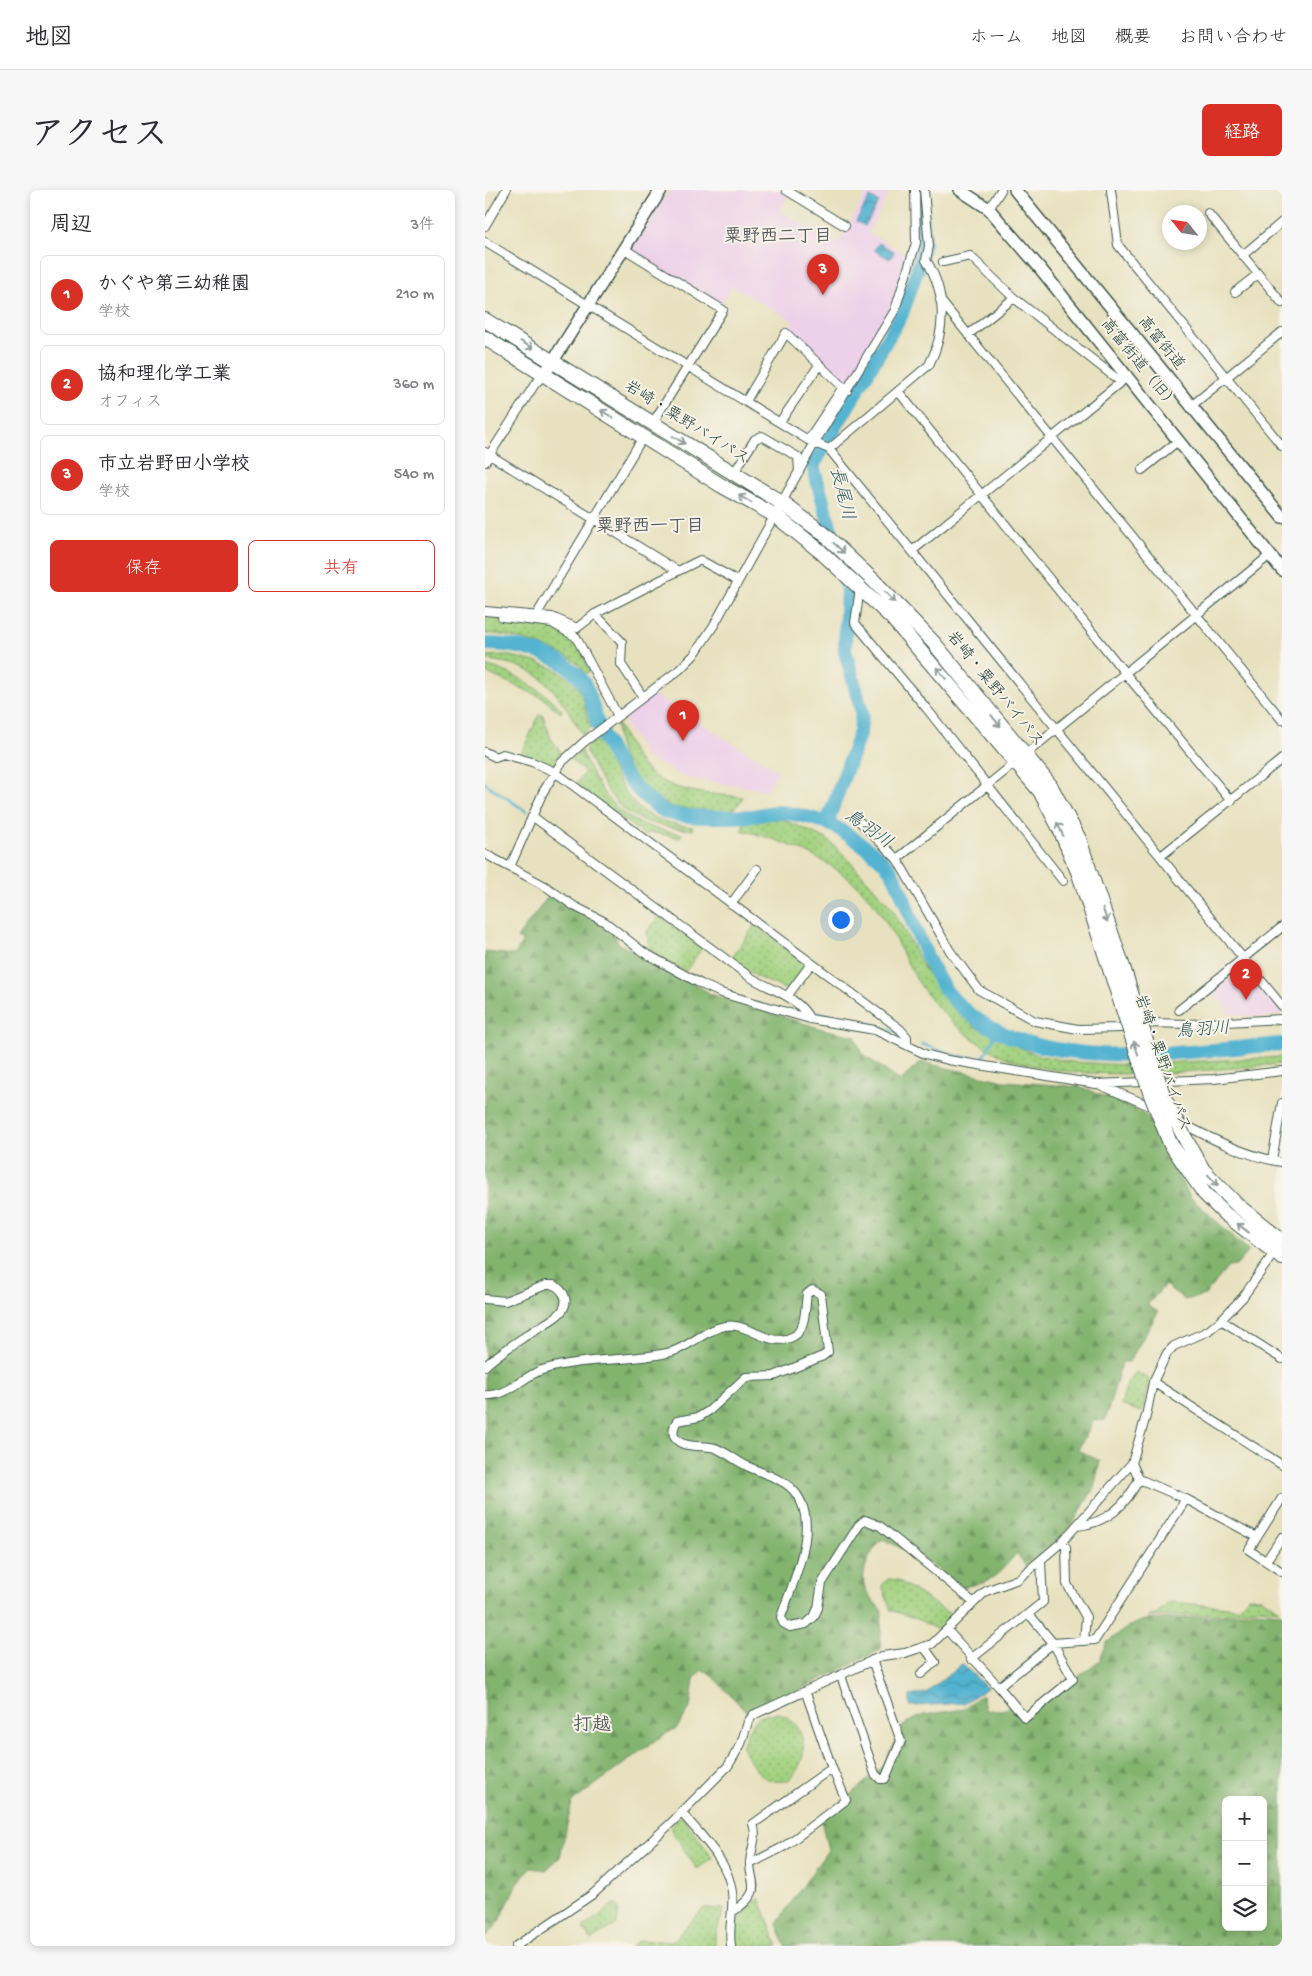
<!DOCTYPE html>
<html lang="ja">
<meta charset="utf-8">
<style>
:root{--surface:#fff;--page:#f7f7f7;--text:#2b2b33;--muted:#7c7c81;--line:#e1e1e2;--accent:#d93025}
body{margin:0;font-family:"Gochi Hand","Klee One",sans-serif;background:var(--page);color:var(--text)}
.controls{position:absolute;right:15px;bottom:15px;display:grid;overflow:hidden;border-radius:8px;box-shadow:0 2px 8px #0003}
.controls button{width:45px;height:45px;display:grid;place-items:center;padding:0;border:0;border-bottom:1px solid var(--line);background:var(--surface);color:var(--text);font:25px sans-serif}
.compass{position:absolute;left:677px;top:15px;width:45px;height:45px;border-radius:50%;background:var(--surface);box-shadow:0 2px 8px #0003;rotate:300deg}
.you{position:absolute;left:355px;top:729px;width:18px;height:18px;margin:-12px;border:4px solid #fff;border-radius:50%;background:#1a73e8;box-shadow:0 0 0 8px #1a73e833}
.badge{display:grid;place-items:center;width:32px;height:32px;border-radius:50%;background:var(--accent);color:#fff;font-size:16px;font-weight:700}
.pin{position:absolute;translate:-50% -41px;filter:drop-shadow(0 1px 2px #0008)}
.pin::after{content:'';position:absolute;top:26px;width:18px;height:15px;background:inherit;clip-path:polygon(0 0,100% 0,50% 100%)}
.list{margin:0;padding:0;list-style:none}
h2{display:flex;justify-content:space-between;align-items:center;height:65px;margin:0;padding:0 20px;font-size:21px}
h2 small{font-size:16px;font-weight:400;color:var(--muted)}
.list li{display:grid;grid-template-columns:32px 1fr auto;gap:15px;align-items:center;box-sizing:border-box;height:80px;margin:0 10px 10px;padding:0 10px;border:1px solid var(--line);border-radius:8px}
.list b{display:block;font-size:19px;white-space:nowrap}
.list p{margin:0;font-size:16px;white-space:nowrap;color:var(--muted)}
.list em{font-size:16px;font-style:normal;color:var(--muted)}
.actions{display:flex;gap:10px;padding:15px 20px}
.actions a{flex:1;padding:11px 0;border:1px solid var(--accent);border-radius:8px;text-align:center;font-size:18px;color:var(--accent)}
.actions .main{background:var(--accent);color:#fff}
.icon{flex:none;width:28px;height:28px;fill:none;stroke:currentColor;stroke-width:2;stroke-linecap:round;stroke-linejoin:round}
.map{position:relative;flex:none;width:797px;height:1756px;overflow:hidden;border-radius:8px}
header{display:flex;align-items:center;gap:30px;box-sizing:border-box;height:70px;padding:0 25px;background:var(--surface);border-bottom:1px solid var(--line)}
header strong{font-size:24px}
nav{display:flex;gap:28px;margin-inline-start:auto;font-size:18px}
.intro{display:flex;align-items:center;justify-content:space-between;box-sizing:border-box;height:120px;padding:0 30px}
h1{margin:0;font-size:35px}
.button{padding:12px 22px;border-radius:8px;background:var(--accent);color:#fff;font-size:18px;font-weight:700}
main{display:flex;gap:30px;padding:0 30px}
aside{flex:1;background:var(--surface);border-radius:8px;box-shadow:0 2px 8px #0003}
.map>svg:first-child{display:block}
.built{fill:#edd0e9}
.grass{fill:url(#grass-dots);stroke:#61885a}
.forest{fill:url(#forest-firs);stroke:#507851;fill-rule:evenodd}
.water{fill:url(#water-waves);stroke:#387882}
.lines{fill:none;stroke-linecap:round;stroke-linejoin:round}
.stream{stroke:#52b3d1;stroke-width:2.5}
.river{stroke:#52b3d1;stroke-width:14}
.street-casing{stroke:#3d5649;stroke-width:10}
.secondary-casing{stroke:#3d5649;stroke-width:14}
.highway-casing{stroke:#3d5649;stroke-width:16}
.street{stroke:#fff;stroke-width:8}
.secondary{stroke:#fff;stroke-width:11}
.highway{stroke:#fff;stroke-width:14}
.highway-bridge-casing{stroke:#3d5649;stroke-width:16;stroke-linecap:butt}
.highway-bridge{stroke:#fff;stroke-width:14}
.oneway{stroke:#8f9e9a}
.labels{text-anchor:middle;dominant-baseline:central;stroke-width:4;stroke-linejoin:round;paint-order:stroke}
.street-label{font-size:16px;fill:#1f3d34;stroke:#f7f3e8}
.neighbourhood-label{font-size:18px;font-weight:bold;fill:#565c62;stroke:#f7f3e8}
.water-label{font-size:18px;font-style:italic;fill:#2c5a5b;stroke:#f7f3e8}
.quarter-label{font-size:19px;font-weight:bold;fill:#565c62;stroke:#f7f3e8}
</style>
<header>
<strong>地図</strong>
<nav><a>ホーム</a><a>地図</a><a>概要</a><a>お問い合わせ</a></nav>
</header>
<div class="intro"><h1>アクセス</h1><a class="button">経路</a></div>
<main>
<aside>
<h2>周辺<small>3件</small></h2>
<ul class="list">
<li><span class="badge">1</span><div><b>かぐや第三幼稚園</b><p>学校</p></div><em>210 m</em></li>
<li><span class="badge">2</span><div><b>協和理化学工業</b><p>オフィス</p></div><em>360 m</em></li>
<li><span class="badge">3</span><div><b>市立岩野田小学校</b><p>学校</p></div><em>540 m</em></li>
</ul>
<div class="actions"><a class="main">保存</a><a>共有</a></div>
</aside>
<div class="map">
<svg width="797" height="1756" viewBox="0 0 797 1756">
<defs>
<pattern id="grass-dots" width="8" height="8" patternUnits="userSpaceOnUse" patternTransform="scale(1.25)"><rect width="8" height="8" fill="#a3d280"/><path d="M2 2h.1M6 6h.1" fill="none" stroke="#84ac6a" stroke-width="1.8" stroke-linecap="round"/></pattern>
<pattern id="forest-firs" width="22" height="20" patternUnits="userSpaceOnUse" patternTransform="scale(1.25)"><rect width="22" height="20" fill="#82b46e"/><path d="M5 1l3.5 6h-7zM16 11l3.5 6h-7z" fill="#6a945b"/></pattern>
<pattern id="water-waves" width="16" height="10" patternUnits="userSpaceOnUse" patternTransform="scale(1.25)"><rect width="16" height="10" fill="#52b3d1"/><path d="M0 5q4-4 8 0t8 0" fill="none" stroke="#4393aa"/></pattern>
</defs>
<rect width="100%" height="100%" fill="#f7f3e8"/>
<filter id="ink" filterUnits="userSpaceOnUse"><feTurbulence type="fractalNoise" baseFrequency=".02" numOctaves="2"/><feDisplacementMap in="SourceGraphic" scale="10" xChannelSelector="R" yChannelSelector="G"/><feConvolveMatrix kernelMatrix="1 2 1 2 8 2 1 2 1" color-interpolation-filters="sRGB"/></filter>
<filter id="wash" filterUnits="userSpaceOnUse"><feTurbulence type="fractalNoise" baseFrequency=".0096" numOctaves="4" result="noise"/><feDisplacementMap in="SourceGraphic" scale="20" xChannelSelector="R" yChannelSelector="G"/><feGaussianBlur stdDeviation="1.12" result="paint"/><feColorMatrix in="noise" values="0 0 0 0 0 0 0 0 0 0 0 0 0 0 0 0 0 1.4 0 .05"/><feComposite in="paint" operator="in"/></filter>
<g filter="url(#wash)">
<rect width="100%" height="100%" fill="#e8e1bf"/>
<path class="built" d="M186 0H294L303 6 295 21 353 54 383 0H396L404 4 383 43 424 66 407 117 393 146 362 195 304 139 308 131 247 96 236 115 146 61 174 13Z
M168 504 293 581 282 600 201 588 161 567 141 535V529L142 525Z
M759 771 797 823V824L775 828 745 823 725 798Z"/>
<path class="grass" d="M0 428C29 430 76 428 94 456 98 464 101 473 105 481L100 484C98 481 96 477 93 474 79 461 19 441 0 444Z
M20 465C48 471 88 478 98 508 102 518 100 528 107 537L97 544C71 499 56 474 0 470V466Z
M0 475C30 483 55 498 77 520L76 523 58 508 0 482Z
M54 525H58L66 549 76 562 68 576 35 566Z
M132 533C139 545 145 559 153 570 178 604 220 603 258 607 247 627 239 622 219 620 209 619 198 619 188 617 182 616 175 609 169 605 145 586 131 565 132 533Z
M114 547C124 571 136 604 157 621 170 631 192 635 208 637V640C140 634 129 618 100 559Z
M96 561C121 614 135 635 197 644L195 648 165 642 161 646 91 595 100 582 86 570Z
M297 629 342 649 360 666 407 718 441 781 470 818 490 837 552 865 587 872 640 875 797 867V874C718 880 575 899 505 860 479 845 450 819 434 793 421 773 412 750 400 730 367 677 314 655 257 640L260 630Z
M174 726 217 758 200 782 166 761 161 743Z
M270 735 325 777 307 802 274 788 246 769Z
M651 1182 664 1189 657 1222 636 1215 642 1194Z
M403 1389 413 1390 471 1428 457 1442 432 1429 406 1420 397 1395Z
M763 1407 777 1408 794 1420 771 1418 736 1424 663 1427 671 1424 685 1412 754 1418Z
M294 1523C324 1534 326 1573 302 1591 297 1591 290 1592 285 1590 272 1586 263 1569 257 1557 265 1534 269 1524 294 1523Z
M194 1627 198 1628 228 1668 212 1679 185 1638Z
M274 1708 293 1756H250L251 1729Z
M130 1713 134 1719 132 1734 106 1750 98 1738Z
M219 1718 239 1719 230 1747V1756H146L155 1750 187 1752Z"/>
<path class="forest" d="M65 704 129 743 133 753 143 759 165 766 226 804 337 839 370 846 376 863 415 891 436 872 519 891 595 897 649 918 663 927 678 961 706 1008 764 1061 751 1076 743 1077 720 1105 700 1110 680 1095 662 1115 673 1122 644 1172H637L620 1230 608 1231 593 1260 615 1271 609 1298 585 1338 541 1377 532 1363C511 1386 509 1392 477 1397L438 1369 398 1349C385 1360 372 1387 382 1402 386 1409 392 1415 397 1421L395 1460 292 1511 262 1522 223 1482 217 1480 209 1489 205 1518 192 1538 175 1547 87 1612 75 1667 61 1680 46 1678C23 1696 23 1730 0 1747V762L30 765 38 751 32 748Z
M768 1421 797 1423V1756H300L292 1733 343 1660 336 1629 398 1577 419 1534 439 1525 479 1519 497 1504 500 1520H518L526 1515 539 1529 615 1470 621 1453 643 1437 659 1430 735 1426ZM741 1610H778V1737H741Z"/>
<path class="water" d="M385 7 394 12 380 36 371 31Z
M394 53 409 62 405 69 389 60Z
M477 1474 502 1498 479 1513 425 1516V1506L441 1503Z"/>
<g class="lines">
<path class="stream" d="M0 593 42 622
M334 822C360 830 386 831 411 842
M436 854 471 866 497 869 513 841"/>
<path class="river" d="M0 454C33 454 79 464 99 493 105 503 108 519 112 531 127 568 142 595 175 619 190 630 248 627 268 626 276 625 285 622 293 622 307 623 329 628 342 633 359 640 396 666 406 681 417 699 423 722 431 741 440 761 449 785 463 803 536 891 697 861 797 854
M342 633 375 542 377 522 360 461 362 397 328 276 417 124 434 75 439 52 435 0"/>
</g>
</g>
<g filter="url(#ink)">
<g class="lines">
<defs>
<path id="street" d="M301 0 360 36
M626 0 633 55 797 256
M504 19 516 0
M723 23 797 113
M0 36 21 0
M0 52 323 250 344 259 797 816
M138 58 238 120 167 234
M758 65 797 32
M458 72 485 66 529 108 636 192
M750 102 773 84
M455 110 797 530
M484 144 529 108
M413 201 640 483 746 611
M261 211 301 143 362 201
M705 217 797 142
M295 232 334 175
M323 250 358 197
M344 259 444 175C461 142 462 103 441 70L444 56 439 0
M0 262 193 381 215 370 253 391
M0 272 50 194 59 185
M657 280 693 251
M249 283 270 249 277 246 313 267 314 282
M427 361 642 187
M375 398 370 433 442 519 578 691
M0 421 67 427 92 438 110 424 193 381
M52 424 158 247
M110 424 137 452 136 474 158 507
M17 427 67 433 91 447 133 526
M0 562 10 567 18 564 47 572 70 582 415 839 422 847V855
M47 626 265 787C288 801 311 805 325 829
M372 629 412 669 465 761 494 800 550 831 593 839 637 838 666 833 703 834 797 829
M0 664 60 696 89 716 120 732 158 762 216 794 236 803 325 829 390 840 440 864 463 870 611 894 729 889 797 881
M676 666 797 569
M412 669 785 365
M25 677 58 602 76 573 99 552 194 480 209 465 229 435 329 254 410 120 431 53 430 0
M246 714 272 679
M303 805 326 774
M694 820 797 737
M615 895 672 919
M693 931C724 948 762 967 797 972
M787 970 797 913
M0 1109 20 1111 61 1095H69C78 1100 85 1110 77 1121 71 1129 57 1135 48 1141 32 1152 14 1163 0 1176
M736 1130 797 1169
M668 1192 797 1275
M0 1205C24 1207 36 1187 57 1180 98 1167 141 1172 182 1163 203 1159 218 1140 240 1136 263 1131 284 1160 309 1146 321 1139 320 1117 322 1104L327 1100 336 1104 343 1162 338 1166 289 1186 261 1187 225 1220 214 1227 192 1231C188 1237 186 1246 193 1251 201 1258 220 1255 230 1258 241 1262 250 1270 260 1275 275 1283 292 1286 305 1297 340 1328 308 1391 296 1427L298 1433 305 1437 321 1434 329 1427 333 1418 337 1393 374 1335 380 1330 395 1336 488 1412
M654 1289 701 1309
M797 1308 764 1360 797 1382
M592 1336C623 1333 641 1315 654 1289L647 1273
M577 1352 581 1357 582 1394 601 1427 599 1451
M781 1371 797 1347
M463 1441 514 1497 568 1453 610 1450 701 1309 772 1347
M486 1469 558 1412 556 1371
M436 1484 450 1472 439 1457
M356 1486 390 1584 395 1589H400L416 1551 387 1470
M514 1497 540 1528 588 1489 568 1453 544 1424
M196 1622C216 1646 243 1670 247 1702 249 1720 243 1738 246 1756
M265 1674 300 1656 361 1610 347 1578 321 1503
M247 1722C255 1717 263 1711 267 1703 271 1693 264 1682 265 1672 266 1659 273 1646 268 1634L347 1578
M31 1756 108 1704 184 1635 243 1576 256 1554 263 1532 268 1525 397 1466 420 1463 447 1454 501 1401 533 1389 577 1352 647 1273 661 1226 668 1192 682 1163 689 1156 723 1141 736 1130 758 1107 791 1060"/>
<path id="secondary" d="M475 0 504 19 554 77 797 380
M530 0 797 327
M59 185 176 0"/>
<path id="highway" d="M0 130 297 313 338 343 389 391 449 453 565 595 594 649 604 679
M0 148 237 296 291 326 335 361 407 428 555 601 574 637 594 684
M701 950 718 980 752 1015 797 1051
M685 953 719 1003 740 1024 797 1068"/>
</defs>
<use href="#street" class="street-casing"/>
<use href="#secondary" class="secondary-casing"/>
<use href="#highway" class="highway-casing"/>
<use href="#street" class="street"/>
<use href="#secondary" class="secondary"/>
<use href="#highway" class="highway"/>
<defs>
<path id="highway-bridge" d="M604 679 638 777 679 908 701 950
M594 684 666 905 685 953"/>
</defs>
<use href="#highway-bridge" class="highway-bridge-casing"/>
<use href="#highway-bridge" class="highway-bridge"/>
</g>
<defs><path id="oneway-shaft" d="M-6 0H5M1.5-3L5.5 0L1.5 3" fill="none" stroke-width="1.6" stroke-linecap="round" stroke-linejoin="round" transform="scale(1.25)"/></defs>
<g class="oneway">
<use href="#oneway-shaft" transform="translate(42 155) rotate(31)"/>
<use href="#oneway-shaft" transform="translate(122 224) rotate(-148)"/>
<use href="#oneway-shaft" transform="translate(194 250) rotate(31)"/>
<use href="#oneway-shaft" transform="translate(260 309) rotate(-150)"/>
<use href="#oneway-shaft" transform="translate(354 358) rotate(43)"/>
<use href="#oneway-shaft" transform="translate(405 407) rotate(46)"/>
<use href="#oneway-shaft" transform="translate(456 483) rotate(-130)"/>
<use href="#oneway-shaft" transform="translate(511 531) rotate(51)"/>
<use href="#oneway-shaft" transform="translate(575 639) rotate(-115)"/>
<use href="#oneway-shaft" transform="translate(620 725) rotate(71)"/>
<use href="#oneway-shaft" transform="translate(651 858) rotate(-108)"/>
<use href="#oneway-shaft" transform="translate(728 990) rotate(46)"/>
<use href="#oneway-shaft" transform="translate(758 1038) rotate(-142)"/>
</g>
</g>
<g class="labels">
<g class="street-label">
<text transform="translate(675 154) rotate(51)">高富街道</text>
<text transform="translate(653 175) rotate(51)">高富街道（旧）</text>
<text transform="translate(201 234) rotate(32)">岩崎・粟野バイパス</text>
<text transform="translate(509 500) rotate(51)">岩崎・粟野バイパス</text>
<text transform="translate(676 873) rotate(71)">岩崎・粟野バイパス</text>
</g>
<g class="neighbourhood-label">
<text x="293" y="47">粟野西二丁目</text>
<text x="165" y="337">粟野西一丁目</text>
</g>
<g class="water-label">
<text transform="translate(356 304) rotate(76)">長尾川</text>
<text transform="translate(383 640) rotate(36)">鳥羽川</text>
<text transform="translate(718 841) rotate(-4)">鳥羽川</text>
</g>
<g class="quarter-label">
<text x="107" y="1536">打越</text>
</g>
</g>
</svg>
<div class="controls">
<button>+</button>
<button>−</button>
<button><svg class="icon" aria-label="layers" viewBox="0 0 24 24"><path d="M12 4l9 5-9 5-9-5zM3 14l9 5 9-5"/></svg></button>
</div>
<svg class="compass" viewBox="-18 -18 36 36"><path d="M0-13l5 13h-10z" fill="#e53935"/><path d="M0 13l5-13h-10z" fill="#7c7c81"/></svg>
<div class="you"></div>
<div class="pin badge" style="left:198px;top:551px">1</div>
<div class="pin badge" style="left:761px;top:810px">2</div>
<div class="pin badge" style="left:338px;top:105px">3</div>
</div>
</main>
